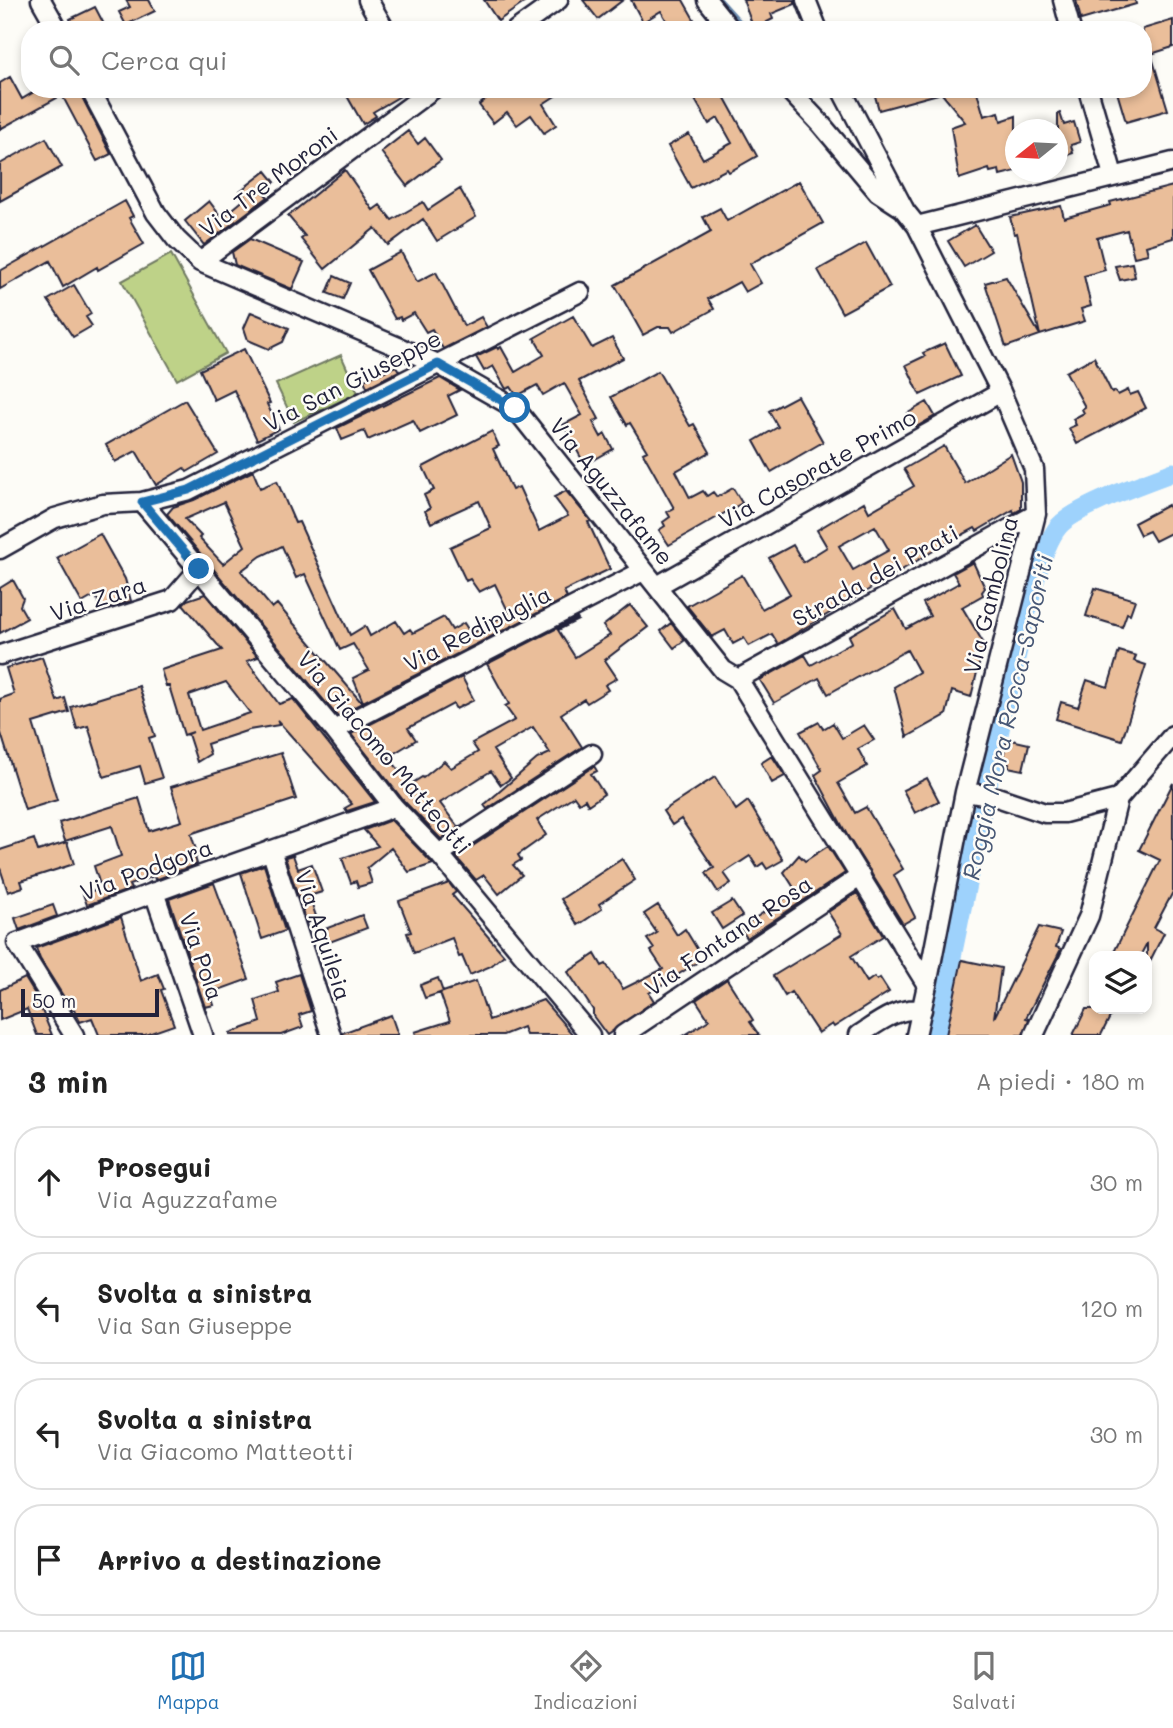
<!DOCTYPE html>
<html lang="it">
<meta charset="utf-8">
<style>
:root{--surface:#fff;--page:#f2f2f2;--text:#222;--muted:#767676;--line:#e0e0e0;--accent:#1f6fb2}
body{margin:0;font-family:Mali,sans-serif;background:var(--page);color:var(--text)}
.controls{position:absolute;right:21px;bottom:21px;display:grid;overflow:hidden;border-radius:14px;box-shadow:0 4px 10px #0003}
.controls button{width:63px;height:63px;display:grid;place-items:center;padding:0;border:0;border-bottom:2px solid var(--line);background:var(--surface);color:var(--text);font:35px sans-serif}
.compass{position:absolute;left:1005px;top:119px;width:63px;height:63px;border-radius:50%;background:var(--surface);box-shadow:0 4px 10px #0003;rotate:252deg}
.scale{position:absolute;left:21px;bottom:18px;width:138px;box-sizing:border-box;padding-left:7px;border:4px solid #22223b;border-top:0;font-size:19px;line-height:24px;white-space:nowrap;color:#22223b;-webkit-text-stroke:5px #fdfcf7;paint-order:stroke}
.stop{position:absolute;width:21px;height:21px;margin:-16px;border:5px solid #1f6fb2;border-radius:50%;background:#fff}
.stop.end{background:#1f6fb2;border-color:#fff;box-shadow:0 2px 7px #0008}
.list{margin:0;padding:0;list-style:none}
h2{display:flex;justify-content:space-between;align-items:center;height:91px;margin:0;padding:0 28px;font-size:30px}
h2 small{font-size:23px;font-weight:400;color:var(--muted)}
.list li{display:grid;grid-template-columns:46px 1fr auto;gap:21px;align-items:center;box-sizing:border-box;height:112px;margin:0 14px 14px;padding:0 14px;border:2px solid var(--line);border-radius:28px}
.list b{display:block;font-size:26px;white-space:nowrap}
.list p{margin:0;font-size:23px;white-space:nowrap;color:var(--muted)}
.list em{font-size:23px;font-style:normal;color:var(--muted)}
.icon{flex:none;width:38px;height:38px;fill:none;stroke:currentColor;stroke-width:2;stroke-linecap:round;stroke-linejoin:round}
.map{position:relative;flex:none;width:1173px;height:1035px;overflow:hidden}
.search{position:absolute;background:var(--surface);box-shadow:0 4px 10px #0003;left:21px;right:21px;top:21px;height:77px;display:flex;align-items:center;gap:18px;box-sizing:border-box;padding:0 24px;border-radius:28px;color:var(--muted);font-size:26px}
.sheet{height:595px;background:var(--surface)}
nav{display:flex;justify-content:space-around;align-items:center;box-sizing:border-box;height:98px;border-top:2px solid var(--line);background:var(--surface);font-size:19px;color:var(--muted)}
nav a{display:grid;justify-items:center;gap:4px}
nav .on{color:var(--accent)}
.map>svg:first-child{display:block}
.green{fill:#bed288;stroke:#707a62;stroke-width:2}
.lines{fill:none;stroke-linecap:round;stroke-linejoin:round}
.stream{stroke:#6c8caf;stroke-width:5}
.canal{stroke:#9ed2fc;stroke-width:19}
.building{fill:#eabe9a;stroke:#22223b;stroke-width:2;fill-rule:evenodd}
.minor-casing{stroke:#22223b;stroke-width:23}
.minor{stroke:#fdfcf7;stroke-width:18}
.route{stroke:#1f6fb2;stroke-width:9}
.labels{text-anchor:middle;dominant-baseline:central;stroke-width:5;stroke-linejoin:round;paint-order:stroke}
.street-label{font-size:23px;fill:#22223b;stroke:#fdfcf7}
.water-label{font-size:24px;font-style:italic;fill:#475775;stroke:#fdfcf7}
</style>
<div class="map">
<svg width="1173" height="1035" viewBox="0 0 1173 1035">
<rect width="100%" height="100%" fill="#fdfcf7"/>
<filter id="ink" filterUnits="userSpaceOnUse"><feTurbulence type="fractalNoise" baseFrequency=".0143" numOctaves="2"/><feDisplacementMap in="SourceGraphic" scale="14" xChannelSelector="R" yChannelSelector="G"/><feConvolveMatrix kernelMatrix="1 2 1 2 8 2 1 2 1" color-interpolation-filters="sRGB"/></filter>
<g filter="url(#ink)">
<path class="green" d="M171 254 226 353 177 380 122 281Z
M341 355 358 393 294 422 276 384Z"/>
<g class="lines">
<path class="stream" d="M720 0 747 30
M801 89 812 101"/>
<path class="canal" d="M936 1035C961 912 986 789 1014 667 1022 634 1038 550 1059 526 1077 506 1145 483 1173 472"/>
</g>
<path class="building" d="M126 0H149L155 11 126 25 119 12 130 7Z
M484 0H528L498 21Z
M583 0H623L598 19Z
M631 0H683L700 30H672L661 11 643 22Z
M743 0H795V4L771 14 773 19 767 22 768 24 754 29Z
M1076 0H1135L1136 4 1081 20Z
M95 7 107 30H75L70 19Z
M1173 20V47L1151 54 1168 110 1126 122 1117 92 1143 89V29Z
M10 77 22 99 39 89H78L111 154 97 161 62 95 0 129V83Z
M343 89H412L373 112 376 116 363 124Z
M485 89H566L543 104 556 125 544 133 531 115 517 125 507 112 493 123 479 105 490 96Z
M689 89H720L757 156 729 172 727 169 691 188 668 146 689 134 703 159 732 143 718 118 709 124Z
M873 89H937L938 94 879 110Z
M938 89H970L971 93 977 92 984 116 999 112 1001 121 1016 116V171L1000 175 999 170 990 172 989 169 959 179 951 127 965 122Z
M1060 113 1064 125 1074 122 1080 142 1071 145 1073 153 1058 158V114Z
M408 131 418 144 425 138 441 160 407 186 381 152Z
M46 138 62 167 0 201V164Z
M345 170 373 210 380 205 392 220 423 202 428 210 460 189 476 217 437 241 423 219 388 245 375 228 325 269 301 239 305 236 288 216Z
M266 171 275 182 263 192 268 197 204 245 185 221 209 201 222 218 246 198 240 191Z
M799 181 823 223 750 264 761 283 745 292 739 282 708 299 714 309 673 332 670 327H658L643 335 615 285 711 232 703 217 720 208 727 221Z
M1173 186V238L1146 246 1148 254 1134 257 1127 230 1097 238 1105 270 1084 276 1091 306 1081 309 1085 321 1040 335 1017 233 1014 234 1010 217 1061 206 1064 218 1111 205 1110 202Z
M125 201 133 216 129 218 144 244 98 270 97 267 63 287 50 261 0 289V271Z
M975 225 991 251 964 267 948 241Z
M250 239 304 262 292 289 235 265 232 252Z
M866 243 890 287 842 313 818 270Z
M401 252 417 282 436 272 464 326 481 317 487 327 443 349 432 329 426 332 414 313 401 320 400 317 395 319 368 270Z
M1132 263 1135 277 1120 280 1115 266Z
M334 276 350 283 343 299 327 293Z
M1006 277 1040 335 1006 347 985 283Z
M74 285 91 314 86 317 92 326 73 337 48 300Z
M251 312 289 328 283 342 269 349 248 340 244 328Z
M573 316 592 348 612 338 623 358 579 381 599 419 593 422 601 437 605 434 613 449 585 465 563 425 582 415 564 383 543 395 537 385 517 396 511 387 506 389 493 366 484 371 476 357 497 347 498 349 501 347 515 372 544 355 534 338Z
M945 343 961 376 920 395 906 365 925 356 923 353Z
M244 349 270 403 267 404 279 429 257 440 234 390 214 400 200 370Z
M1094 357 1112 393 1115 391 1118 395 1128 390 1130 395 1138 392 1146 408 1077 444 1069 428 1076 425 1073 419 1084 413 1082 409 1085 407 1066 372Z
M396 366 399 371 367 387 364 380Z
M658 371 690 426 694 424 710 452 676 471 690 498 703 491 707 496 713 492 717 497 733 488 742 503 669 545 659 530 665 526 663 522 670 517 667 512 674 508 643 453 647 451 630 423 627 425 611 397Z
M440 378 460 390 448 396 457 415 420 433 413 420 368 440 364 431 342 440 337 428Z
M797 396 823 442 771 472 754 441 778 427 769 411Z
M185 400 218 454 187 472 184 468 156 485 136 451 115 462 106 445Z
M927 402 935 416 916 427 908 413Z
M492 431 499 446 493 449 512 490 519 487 539 531 568 516 554 497 566 491 591 521 588 522 610 569 564 591 567 598 363 702 353 678 369 670 353 644 340 650 305 574 296 578 282 546 261 556 241 571 272 608 277 604 362 703 337 716 167 514 173 507 194 500 253 471 260 488 277 481 295 523 299 522 350 635 365 626 370 636 396 621 404 633 410 629 413 633 444 617 452 630 464 623 471 634 509 613 495 584 479 592 470 579 466 581 450 547 491 528 479 501 431 523 425 511 430 508 424 495 434 490 423 467ZM224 502 245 546 223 564 199 538 201 536 185 519Z
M944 446 965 483 1011 454 1021 482V509L1014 513 1013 510 977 531 975 528 940 547 778 644 772 634 749 646 744 638 733 644 725 630 712 637 687 606 742 575 762 609 790 594 769 558 793 545 803 562 827 547 817 530 864 502 869 512 914 486 904 469ZM875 526 889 550 853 570 839 546Z
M1168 505 1169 508 1173 505V532L1155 541 1149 531 1140 535 1134 523Z
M100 534 125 579 131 601 101 611 96 595 82 603 57 558Z
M973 562 985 588 982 592 983 595 962 607 984 644 971 697 952 691 946 715 907 737 894 687 919 672 907 650 828 694 819 678 774 703 760 680 805 655 811 665 852 642 849 636 895 609 906 629 930 616 923 603 959 583 953 573Z
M13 580 23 598 20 606 27 618 0 633V588Z
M1095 588 1135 600 1130 614 1127 613 1122 627 1086 616Z
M205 594 258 657 247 661 279 704 293 699 375 802 347 811 345 808 352 804 277 720 279 725 249 730 207 744 210 754 197 762 188 734 193 732 184 735 169 686H166L161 670 222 650 183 604 187 600ZM226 682 250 713 200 730 189 695Z
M630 605 648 627 605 660 617 678 605 685 608 690 587 703 584 699 561 714 582 747 487 809 484 805 537 759 550 753 533 727 493 750 511 778 501 785 491 771 440 803 458 827 464 824 441 839 403 800 351 734 462 677 474 700 456 709 453 704 408 728 416 740 388 757 411 784 422 777 423 778 444 761 451 768 478 752 472 743 515 720 505 706 509 704 487 664 577 618 578 620 558 630 575 657 610 635 603 626Z
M671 623 685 640 674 648 661 631Z
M1119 651 1136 656 1134 661 1146 665 1122 740 1056 719 1061 702 1078 707 1087 680 1108 687Z
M42 657 57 701 65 698 69 712 33 723 57 800 25 810 0 730V699L14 694 6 668Z
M139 686 155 736 149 738 162 778 145 783 140 766 104 777 88 726 77 729 71 707Z
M819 722 823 729 833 723 842 738 864 725 874 740 858 749 867 766 838 783 855 813 866 807 903 869 894 875 915 917 903 924 847 835 815 775 822 770 800 732Z
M1007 739 1029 744 1023 770 1008 767 1009 764 1002 763Z
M281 753 296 799 193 833 191 834 198 856 195 857 197 864 155 880 154 876 129 885 131 889 87 905 83 894 101 888 94 866 121 856 112 826 65 841 59 823 139 798 149 831 182 821 171 787Z
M772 756 785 776 772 783 761 763Z
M594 766 597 771 591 774 604 794 588 805 585 799 579 803 574 796 537 820 546 835 518 855 521 860 513 865 522 875 499 894 484 875 476 880 456 857Z
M715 777 736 810 748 801 783 860 767 869 763 863 757 867 750 856 724 873 731 883 718 892 706 873 714 868 681 819 672 825 663 811Z
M927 778 939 801 915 813 903 790Z
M1173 783V892L1154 928 1164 933 1147 967V943L1140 956H1112L1160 860 1139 850Z
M391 820 433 864 409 872 391 848 367 868 372 883 358 887 356 881 351 883 342 858 378 846 364 830Z
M34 839 38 851 67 842 74 864 21 881 23 887 8 892 0 868V850Z
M828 846 845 873 747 938 740 928 796 891 784 872 799 855 805 861Z
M293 855 298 869 312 864 322 892 309 896 317 919 307 923 285 857Z
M622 859 635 880 599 904 602 909 578 925 561 899Z
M264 865 285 931 262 939 241 873Z
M214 883 249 979 210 993 214 1005 205 1007 169 899Z
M449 883 456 892 452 895 504 955 491 966 470 975 462 956 459 957 452 938 414 953 407 933 411 932 399 901Z
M857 893 883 936 851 956 867 982 874 977 877 980 880 978 889 992 834 1027 832 1024 818 1033 791 992 785 996 773 976 842 934 828 912Z
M732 901 742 916 722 929 712 913Z
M53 905 57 916 19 930 15 918Z
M658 905 677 935 685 929 699 952 694 955 698 962 649 993 654 1001 607 1035 593 1016V1010L568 972 595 954 602 966 606 964 623 989 663 969 651 951 654 949 647 939 657 933 644 914Z
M362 915 367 928 327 943 322 930Z
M121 917 141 981 158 974 164 989 161 990 174 1025 145 1035H99L92 1018 80 1022 74 1009 72 1010 40 959 36 948Z
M1039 927 1061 932 1056 947 1061 949 1026 1018 1029 1019 1023 1035H946L962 960 1001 968 994 1018Z
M299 974 311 1011 299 1015 303 1027 281 1035H230V1033L261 1022 255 1000 279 992 276 982Z
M25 978 36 996 52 1035H37L27 1009 0 1020V990Z
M438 978 443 992 425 998 420 985Z
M727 979 753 1020 750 1022 759 1035H685L709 1020 696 1000Z
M476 981 489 1020 543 1000 573 1035H526L523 1027 503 1035H416L415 1032 450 1021 440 993Z
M1086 1009H1114L1101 1035H1073Z
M391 1015 398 1035H343L342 1033Z"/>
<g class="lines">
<defs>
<path id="minor" d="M41 0 58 30
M368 0 385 30
M707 0 731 30
M806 0 818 30
M1063 0 1071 30
M516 30 558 0
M90 89 156 213 176 239 200 262 438 364 515 408 723 670 738 679 927 985 916 1035
M788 89 820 123 878 192 904 209
M841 89 905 211 917 226 1001 392 1034 469 1036 514 965 792 927 985
M1088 89 1113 175
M917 226 1173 162
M200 262 433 89
M142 502 334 730 394 807 439 854 590 1035
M0 549 55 518 103 504 142 502 189 490 580 292
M657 586 1001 392
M0 655 172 600 199 569
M738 679 1036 514
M334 730 643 571
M965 792 997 797 1045 813H1064L1118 799 1173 735
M271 850 331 1035
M439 854 592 754
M154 892 203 1035
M74 1035 17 943 196 877 394 807
M623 1035 861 876
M859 1035C879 1022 897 1007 922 1010
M1034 1035 1089 916 1118 799"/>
</defs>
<use href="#minor" class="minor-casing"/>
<use href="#minor" class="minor"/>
</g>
</g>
<g class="lines" filter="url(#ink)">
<path class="route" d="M199 569 142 502 189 490 438 364 515 408"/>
</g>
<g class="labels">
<g class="street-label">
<text transform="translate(268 181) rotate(-37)">Via Tre Moroni</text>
<text transform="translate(352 380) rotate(-27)">Via San Giuseppe</text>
<text transform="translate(817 468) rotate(-29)">Via Casorate Primo</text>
<text transform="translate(612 491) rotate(51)">Via Aguzzafame</text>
<text transform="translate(875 575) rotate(-29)">Strada dei Prati</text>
<text transform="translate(990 595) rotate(-76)">Via Gambolina</text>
<text transform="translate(98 598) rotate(-18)">Via Zara</text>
<text transform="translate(477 628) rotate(-27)">Via Redipuglia</text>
<text transform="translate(385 752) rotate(50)">Via Giacomo Matteotti</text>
<text transform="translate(146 869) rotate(-20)">Via Podgora</text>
<text transform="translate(324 935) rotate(72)">Via Aquileia</text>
<text transform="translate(728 935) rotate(-34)">Via Fontana Rosa</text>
<text transform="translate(202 956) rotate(71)">Via Pola</text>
</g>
<g class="water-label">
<text transform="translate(1007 717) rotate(-77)">Roggia Mora Rocca-Saporiti</text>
</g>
</g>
</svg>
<div class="controls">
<button><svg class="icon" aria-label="layers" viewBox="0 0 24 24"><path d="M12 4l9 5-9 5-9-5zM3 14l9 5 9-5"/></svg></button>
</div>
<svg class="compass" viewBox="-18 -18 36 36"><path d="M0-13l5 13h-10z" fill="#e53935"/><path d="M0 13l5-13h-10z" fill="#767676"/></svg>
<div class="scale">50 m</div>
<div class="stop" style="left:515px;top:408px"></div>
<div class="stop end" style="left:199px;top:569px"></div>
<div class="search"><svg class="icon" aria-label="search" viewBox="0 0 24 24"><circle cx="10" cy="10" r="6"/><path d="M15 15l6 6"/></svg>Cerca qui</div>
</div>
<section class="sheet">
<h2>3 min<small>A piedi · 180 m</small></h2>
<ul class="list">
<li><svg class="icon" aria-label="ahead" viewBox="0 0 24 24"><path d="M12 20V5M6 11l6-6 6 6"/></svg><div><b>Prosegui</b><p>Via Aguzzafame</p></div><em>30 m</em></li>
<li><svg class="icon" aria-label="left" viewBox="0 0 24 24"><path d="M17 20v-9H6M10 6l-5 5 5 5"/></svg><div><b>Svolta a sinistra</b><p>Via San Giuseppe</p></div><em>120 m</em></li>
<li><svg class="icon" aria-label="left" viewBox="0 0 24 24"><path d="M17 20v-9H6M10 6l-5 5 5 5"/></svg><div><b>Svolta a sinistra</b><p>Via Giacomo Matteotti</p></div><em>30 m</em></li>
<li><svg class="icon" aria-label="arrive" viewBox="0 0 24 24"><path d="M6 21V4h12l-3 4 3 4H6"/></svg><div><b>Arrivo a destinazione</b></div></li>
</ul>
</section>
<nav>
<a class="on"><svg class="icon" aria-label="map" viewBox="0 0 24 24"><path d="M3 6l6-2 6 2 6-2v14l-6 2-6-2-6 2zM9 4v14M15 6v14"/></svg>Mappa</a>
<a><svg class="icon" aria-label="directions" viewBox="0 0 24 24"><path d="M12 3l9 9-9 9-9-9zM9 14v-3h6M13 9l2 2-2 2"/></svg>Indicazioni</a>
<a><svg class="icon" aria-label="saved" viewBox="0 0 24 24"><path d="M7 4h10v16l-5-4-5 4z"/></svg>Salvati</a>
</nav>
